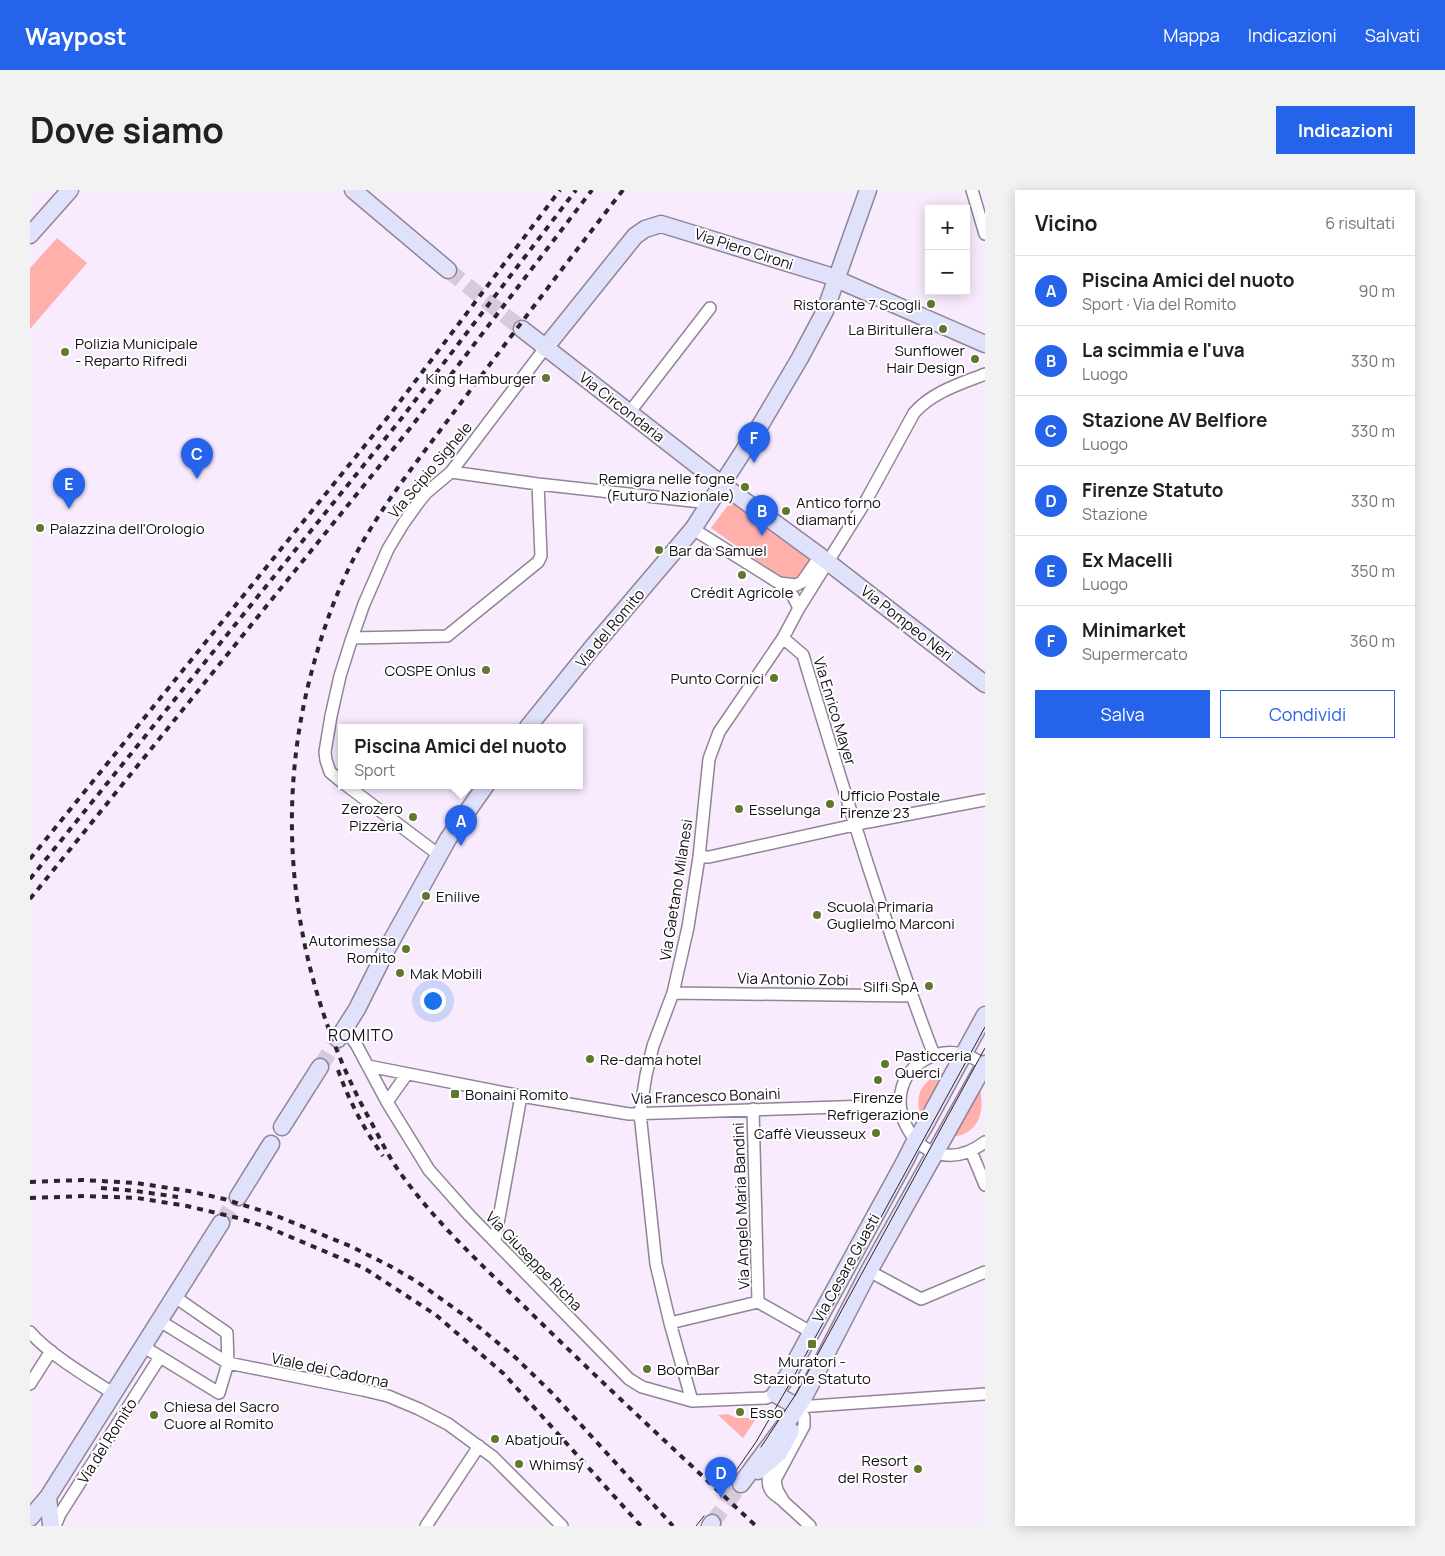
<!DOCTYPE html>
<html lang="it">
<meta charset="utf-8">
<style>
:root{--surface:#fff;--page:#f2f2f2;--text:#202124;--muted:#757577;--line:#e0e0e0;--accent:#2563eb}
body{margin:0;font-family:Manrope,sans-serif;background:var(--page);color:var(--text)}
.controls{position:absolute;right:15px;top:15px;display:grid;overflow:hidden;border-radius:0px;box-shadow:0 2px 12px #0003}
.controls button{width:45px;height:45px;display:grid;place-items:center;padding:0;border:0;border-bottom:1px solid var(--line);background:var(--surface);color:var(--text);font:25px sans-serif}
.you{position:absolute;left:402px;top:810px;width:18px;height:18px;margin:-12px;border:4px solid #fff;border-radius:50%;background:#1a73e8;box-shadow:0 0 0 8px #1a73e833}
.badge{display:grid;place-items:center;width:32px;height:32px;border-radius:50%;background:var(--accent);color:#fff;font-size:16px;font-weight:700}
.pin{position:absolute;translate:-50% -41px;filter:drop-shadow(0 1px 2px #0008)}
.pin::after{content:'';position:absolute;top:26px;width:18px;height:15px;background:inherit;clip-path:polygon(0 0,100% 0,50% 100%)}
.popup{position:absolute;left:308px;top:534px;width:245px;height:65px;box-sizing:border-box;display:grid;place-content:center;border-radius:0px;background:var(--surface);filter:drop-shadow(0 1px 4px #0005);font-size:16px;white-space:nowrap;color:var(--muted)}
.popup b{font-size:19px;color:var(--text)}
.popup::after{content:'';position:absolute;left:50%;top:100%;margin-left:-10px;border:10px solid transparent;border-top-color:var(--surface)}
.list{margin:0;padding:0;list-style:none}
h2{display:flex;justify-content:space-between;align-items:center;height:65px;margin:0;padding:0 20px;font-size:21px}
h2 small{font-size:16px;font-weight:400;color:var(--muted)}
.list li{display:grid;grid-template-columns:32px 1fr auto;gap:15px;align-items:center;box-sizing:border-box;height:70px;padding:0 20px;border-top:1px solid var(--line)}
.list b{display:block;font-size:19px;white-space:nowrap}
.list p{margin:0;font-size:16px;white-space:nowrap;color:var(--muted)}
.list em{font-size:16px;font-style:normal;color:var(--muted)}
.actions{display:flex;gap:10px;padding:15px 20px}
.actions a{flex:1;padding:11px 0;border:1px solid var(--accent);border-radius:0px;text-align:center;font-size:18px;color:var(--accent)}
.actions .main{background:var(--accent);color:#fff}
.map{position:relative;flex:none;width:955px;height:1336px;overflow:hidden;border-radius:0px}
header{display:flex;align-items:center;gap:30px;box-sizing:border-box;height:70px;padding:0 25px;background:var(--accent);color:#fff}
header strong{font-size:24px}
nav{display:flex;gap:28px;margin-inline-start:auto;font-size:18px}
.intro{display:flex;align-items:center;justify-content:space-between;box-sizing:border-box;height:120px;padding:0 30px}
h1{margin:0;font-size:35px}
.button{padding:12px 22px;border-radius:0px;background:var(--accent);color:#fff;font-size:18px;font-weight:700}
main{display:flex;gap:30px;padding:0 30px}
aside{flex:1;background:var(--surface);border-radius:0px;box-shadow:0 2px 12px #0003}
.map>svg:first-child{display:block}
.green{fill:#ffb0ab}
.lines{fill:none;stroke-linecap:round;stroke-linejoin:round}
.secondary-tunnel{stroke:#d6cadb;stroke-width:16;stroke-dasharray:16 8;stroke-linecap:butt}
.street-casing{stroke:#908496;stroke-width:14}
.secondary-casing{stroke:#908496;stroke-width:19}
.street{stroke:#fff;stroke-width:11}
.secondary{stroke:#e0e1fa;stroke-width:16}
.tram{stroke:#2a252d;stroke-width:1}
.rail{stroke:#2a252d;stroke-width:4;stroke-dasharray:6 6;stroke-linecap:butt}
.poi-dot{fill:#5f782b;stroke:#fff;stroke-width:2}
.labels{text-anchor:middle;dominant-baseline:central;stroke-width:4;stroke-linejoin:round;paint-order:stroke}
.street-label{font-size:15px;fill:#130f15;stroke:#fff}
.poi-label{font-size:15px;fill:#130f15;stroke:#fff;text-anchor:start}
.neighbourhood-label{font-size:16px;letter-spacing:1px;fill:#130f15;stroke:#fff}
</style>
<header>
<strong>Waypost</strong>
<nav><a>Mappa</a><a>Indicazioni</a><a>Salvati</a></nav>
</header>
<div class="intro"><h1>Dove siamo</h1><a class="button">Indicazioni</a></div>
<main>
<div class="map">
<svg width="955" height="1336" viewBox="0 0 955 1336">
<rect width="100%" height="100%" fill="#f8ebfe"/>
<path class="green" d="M27 48 57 73 0 139V78Z
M702 310 781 368 782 371 767 391 749 386 681 338Z
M920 881 893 931C881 906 893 886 920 881Z
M950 900C955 923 948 945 921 947Z
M725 1222 730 1223 713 1248 688 1225 698 1224 706 1228H720Z"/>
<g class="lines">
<path class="secondary-tunnel" d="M418 80 492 139
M290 877 308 849
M191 1033 208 1007
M682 1333 711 1294"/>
<defs>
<path id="street" d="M942 0 955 44
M599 223 680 118
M421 282 508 294 680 313
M663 339 749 393 763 406 769 418
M749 393 766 395 772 392 790 366
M322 448 417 446 508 372 511 366 508 294
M753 448 773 465C814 600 854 734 904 865
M312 592 300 582 296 570 295 562 301 526 310 486 322 448 334 414 358 359 373 334 388 313 396 303 421 282 515 158
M316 595 409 665
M669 667H679L838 632 955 610
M643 803 882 806
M313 841 320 846 326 854 357 912 399 980 439 1025 599 1189 612 1197 662 1211 736 1208 745 1204
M338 876 491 906 599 924 870 915
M955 876C941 864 922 859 905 865 831 892 888 1003 955 952
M357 912 377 884
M723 919 728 1112
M941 961 955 995
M465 1050 491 906
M839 1081 891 1109 955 1082
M130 1131 198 1173 333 1200 358 1206 389 1219 418 1234 463 1267 532 1336
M640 1133 728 1112 781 1142
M0 1142C20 1165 58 1187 84 1204
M114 1157 189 1203 198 1173 197 1143 145 1107
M0 1194 21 1161
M662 1211 640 1133 626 1074 610 923 616 885 623 856 643 803 658 737 669 667 679 569 689 542 753 448 769 418 837 309 884 223C902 202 930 194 955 184
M768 1217 955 1204
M746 1269C740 1279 734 1291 742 1302 745 1306 751 1308 754 1312 763 1320 772 1328 780 1336
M753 1310 747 1300 745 1290 774 1236V1227L768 1217
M25 1336 30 1324 130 1167
M396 1336 449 1256"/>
<path id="secondary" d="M323 0 418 80
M0 45 40 0
M492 139 682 287 790 366 955 494
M515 158 605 46 615 39 631 34 797 85 955 154
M498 537 561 459 663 339 731 234 770 168 795 121 838 0
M308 849 327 819 358 757 418 649 456 595
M252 937 290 877
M208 1007 241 954
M768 1217 745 1204 758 1185 875 971 884 953 894 937 955 825
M728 1281 749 1263 761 1241
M711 1294 763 1224 773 1209 839 1081 955 874
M18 1307 21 1334
M0 1328 18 1307 191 1033
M680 1336 682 1333"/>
</defs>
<use href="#street" class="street-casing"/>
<use href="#secondary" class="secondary-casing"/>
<use href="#street" class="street"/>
<use href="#secondary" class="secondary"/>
<path class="tram" d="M731 1257 766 1204 955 858
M703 1285 726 1252 763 1188 955 837
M666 1336 674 1326"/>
<path class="rail" d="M593 0C537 72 482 145 427 218 392 265 354 312 326 364 306 402 292 442 281 484 242 632 264 786 335 921 347 942 357 965 371 984 407 1034 454 1077 498 1120 572 1193 649 1264 726 1336
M0 669 362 222 530 0
M0 689 371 229 546 0
M0 709 381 237 562 0
M308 880C319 911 334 939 353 966
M0 992 52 990 106 993 159 1001 194 1009 242 1024 320 1056 360 1076 386 1091 438 1128 486 1168 522 1203 643 1336
M71 998 106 1001 148 1007
M0 1008 55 1006 107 1008 157 1016 208 1028 237 1037 334 1078 406 1125 474 1184 611 1336"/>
</g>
<g class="poi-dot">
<circle cx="901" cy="114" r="5"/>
<circle cx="913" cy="139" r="5"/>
<circle cx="35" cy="162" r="5"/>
<circle cx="945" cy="169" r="5"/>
<circle cx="516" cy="188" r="5"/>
<circle cx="715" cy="297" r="5"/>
<circle cx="756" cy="321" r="5"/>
<circle cx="10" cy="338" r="5"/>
<circle cx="629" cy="360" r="5"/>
<circle cx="712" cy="385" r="5"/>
<circle cx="456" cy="480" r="5"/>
<circle cx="744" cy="488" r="5"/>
<circle cx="800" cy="614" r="5"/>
<circle cx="709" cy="619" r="5"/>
<circle cx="383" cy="627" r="5"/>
<circle cx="396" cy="706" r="5"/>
<circle cx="787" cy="725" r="5"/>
<circle cx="376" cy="759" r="5"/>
<circle cx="370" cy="783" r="5"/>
<circle cx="899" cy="796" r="5"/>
<circle cx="560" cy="869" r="5"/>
<circle cx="855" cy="874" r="5"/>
<circle cx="848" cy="890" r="5"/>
<rect x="420" y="899" width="10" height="10" rx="2.5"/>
<circle cx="846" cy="943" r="5"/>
<rect x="777" y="1149" width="10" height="10" rx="2.5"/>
<circle cx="617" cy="1179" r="5"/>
<circle cx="710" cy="1222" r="5"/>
<circle cx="124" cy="1225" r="5"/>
<circle cx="465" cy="1249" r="5"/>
<circle cx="489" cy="1274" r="5"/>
<circle cx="888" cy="1279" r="5"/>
</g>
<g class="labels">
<g class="street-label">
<text transform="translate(714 59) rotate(18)">Via Piero Cironi</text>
<text transform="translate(592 217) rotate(38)">Via Circondaria</text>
<text transform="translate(400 280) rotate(-50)">Via Scipio Sighele</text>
<text transform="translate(877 433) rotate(38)">Via Pompeo Neri</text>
<text transform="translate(580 438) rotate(-50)">Via del Romito</text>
<text transform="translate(805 521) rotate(73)">Via Enrico Mayer</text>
<text transform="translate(646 700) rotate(-81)">Via Gaetano Milanesi</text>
<text transform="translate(763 789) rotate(1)">Via Antonio Zobi</text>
<text transform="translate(676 906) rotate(-2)">Via Francesco Bonaini</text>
<text transform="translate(711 1016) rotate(-92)">Via Angelo Maria Bandini</text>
<text transform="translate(504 1071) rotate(46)">Via Giuseppe Richa</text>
<text transform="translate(816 1078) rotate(-61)">Via Cesare Guasti</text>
<text transform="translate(300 1180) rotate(12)">Viale dei Cadorna</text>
<text transform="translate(77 1251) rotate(-58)">Via del Romito</text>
</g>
<g class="poi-label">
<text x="891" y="114" text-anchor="end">Ristorante 7 Scogli</text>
<text x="903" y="139" text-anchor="end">La Biritullera</text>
<text x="45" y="153">Polizia Municipale<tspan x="45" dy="17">- Reparto Rifredi</tspan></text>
<text x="935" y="160" text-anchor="end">Sunflower<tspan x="935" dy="17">Hair Design</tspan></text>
<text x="506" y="188" text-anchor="end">King Hamburger</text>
<text x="705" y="288" text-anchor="end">Remigra nelle fogne<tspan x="705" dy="17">(Futuro Nazionale)</tspan></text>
<text x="766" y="312">Antico forno<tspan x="766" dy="17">diamanti</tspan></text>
<text x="20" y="338">Palazzina dell'Orologio</text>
<text x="639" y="360">Bar da Samuel</text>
<text x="712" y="402" text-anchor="middle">Crédit Agricole</text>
<text x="446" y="480" text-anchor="end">COSPE Onlus</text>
<text x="734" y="488" text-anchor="end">Punto Cornici</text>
<text x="810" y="605">Ufficio Postale<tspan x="810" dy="17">Firenze 23</tspan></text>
<text x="373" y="618" text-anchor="end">Zerozero<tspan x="373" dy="17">Pizzeria</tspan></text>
<text x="719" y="619">Esselunga</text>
<text x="406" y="706">Enilive</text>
<text x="797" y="716">Scuola Primaria<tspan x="797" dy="17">Guglielmo Marconi</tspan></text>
<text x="366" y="750" text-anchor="end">Autorimessa<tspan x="366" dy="17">Romito</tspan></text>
<text x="380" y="783">Mak Mobili</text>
<text x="889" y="796" text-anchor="end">Silfi SpA</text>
<text x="865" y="865">Pasticceria<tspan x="865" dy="17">Querci</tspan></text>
<text x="570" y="869">Re-dama hotel</text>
<text x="435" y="904">Bonaini Romito</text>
<text x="848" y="907" text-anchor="middle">Firenze<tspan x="848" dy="17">Refrigerazione</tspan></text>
<text x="836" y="943" text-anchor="end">Caffè Vieusseux</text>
<text x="782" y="1171" text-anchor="middle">Muratori -<tspan x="782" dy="17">Stazione Statuto</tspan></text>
<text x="627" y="1179">BoomBar</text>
<text x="134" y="1216">Chiesa del Sacro<tspan x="134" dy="17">Cuore al Romito</tspan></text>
<text x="720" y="1222">Esso</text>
<text x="475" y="1249">Abatjour</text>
<text x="878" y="1270" text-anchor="end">Resort<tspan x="878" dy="17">del Roster</tspan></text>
<text x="499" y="1274">Whimsy</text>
</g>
<g class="neighbourhood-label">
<text x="331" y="845">ROMITO</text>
</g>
</g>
</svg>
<div class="controls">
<button>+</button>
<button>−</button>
</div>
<div class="you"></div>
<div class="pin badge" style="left:431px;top:656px">A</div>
<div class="popup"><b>Piscina Amici del nuoto</b>Sport</div>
<div class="pin badge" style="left:732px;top:346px">B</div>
<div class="pin badge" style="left:167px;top:289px">C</div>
<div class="pin badge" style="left:691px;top:1308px">D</div>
<div class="pin badge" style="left:39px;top:319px">E</div>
<div class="pin badge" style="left:724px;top:273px">F</div>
</div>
<aside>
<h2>Vicino<small>6 risultati</small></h2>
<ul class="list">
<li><span class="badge">A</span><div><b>Piscina Amici del nuoto</b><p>Sport · Via del Romito</p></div><em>90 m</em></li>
<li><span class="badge">B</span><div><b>La scimmia e l'uva</b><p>Luogo</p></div><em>330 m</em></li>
<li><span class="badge">C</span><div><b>Stazione AV Belfiore</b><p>Luogo</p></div><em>330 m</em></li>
<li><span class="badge">D</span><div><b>Firenze Statuto</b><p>Stazione</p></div><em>330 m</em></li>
<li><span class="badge">E</span><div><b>Ex Macelli</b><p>Luogo</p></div><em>350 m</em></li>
<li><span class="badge">F</span><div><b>Minimarket</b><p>Supermercato</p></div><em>360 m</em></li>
</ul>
<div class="actions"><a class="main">Salva</a><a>Condividi</a></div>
</aside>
</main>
